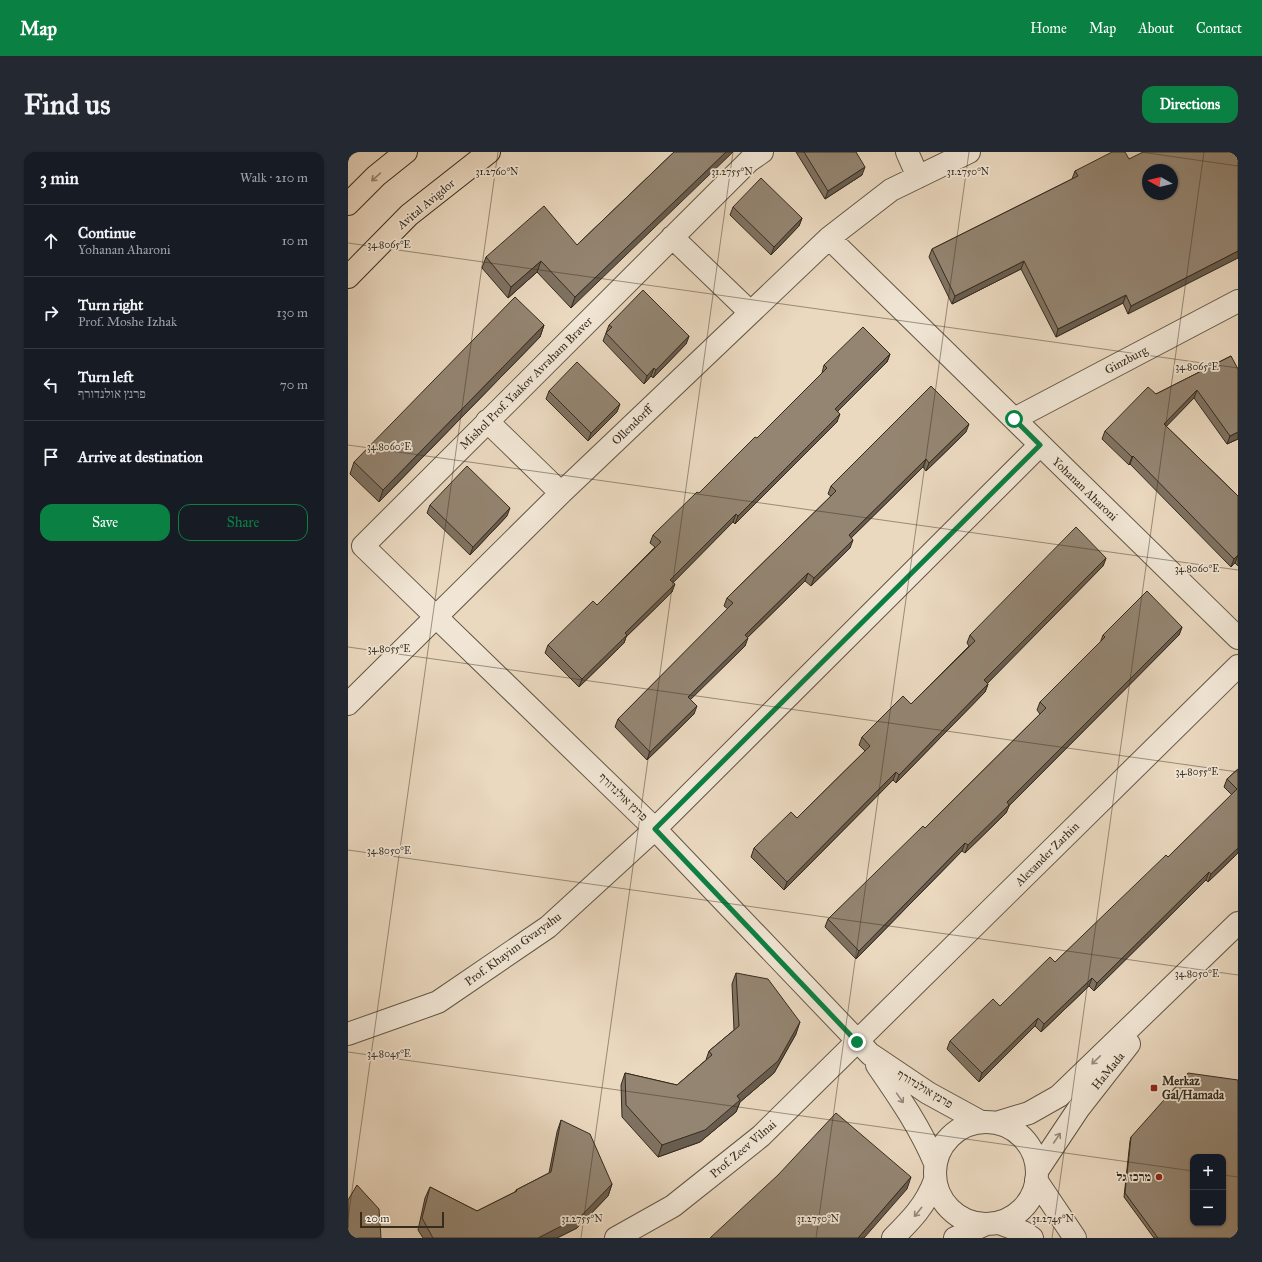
<!DOCTYPE html>
<meta charset="utf-8">
<style>
:root{--surface:#171b24;--page:#242831;--text:#f1f3f6;--muted:#9ea1a6;--line:#363941;--accent:#0b8043}
body{margin:0;font-family:"IM FELL Great Primer","Frank Ruhl Libre",serif;background:var(--page);color:var(--text)}
.controls{position:absolute;right:12px;bottom:12px;display:grid;overflow:hidden;border-radius:8px;box-shadow:0 1px 3px #0004}
.controls button{width:36px;height:36px;display:grid;place-items:center;padding:0;border:0;border-bottom:1px solid var(--line);background:var(--surface);color:var(--text);font:20px sans-serif}
.compass{position:absolute;left:794px;top:12px;width:36px;height:36px;border-radius:50%;background:var(--surface);box-shadow:0 1px 3px #0004;rotate:278deg}
.scale{position:absolute;left:12px;bottom:10px;width:84px;box-sizing:border-box;padding-left:4px;border:2px solid #362c1e;border-top:0;font-size:11px;line-height:14px;white-space:nowrap;color:#362c1e;-webkit-text-stroke:3px #f1e6d5;paint-order:stroke}
.stop{position:absolute;width:12px;height:12px;margin:-9px;border:3px solid #0b8043;border-radius:50%;background:#fff}
.stop.end{background:#0b8043;border-color:#fff;box-shadow:0 1px 4px #0008}
.list{margin:0;padding:0;list-style:none}
h2{display:flex;justify-content:space-between;align-items:center;height:52px;margin:0;padding:0 16px;font-size:17px}
h2 small{font-size:13px;font-weight:400;color:var(--muted)}
.list li{display:grid;grid-template-columns:26px 1fr auto;gap:12px;align-items:center;box-sizing:border-box;height:72px;padding:0 16px;border-top:1px solid var(--line)}
.list b{display:block;font-size:15px;white-space:nowrap}
.list p{margin:0;font-size:13px;white-space:nowrap;color:var(--muted)}
.list em{font-size:13px;font-style:normal;color:var(--muted)}
.actions{display:flex;gap:8px;padding:12px 16px}
.actions a{flex:1;padding:9px 0;border:1px solid var(--accent);border-radius:12px;text-align:center;font-size:14px;color:var(--accent)}
.actions .main{background:var(--accent);color:#fff}
.icon{flex:none;width:22px;height:22px;fill:none;stroke:currentColor;stroke-width:2;stroke-linecap:round;stroke-linejoin:round}
.map{position:relative;flex:none;width:890px;height:1086px;overflow:hidden;border-radius:12px}
header{display:flex;align-items:center;gap:24px;box-sizing:border-box;height:56px;padding:0 20px;background:var(--accent);color:#fff}
header strong{font-size:19px}
nav{display:flex;gap:22px;margin-inline-start:auto;font-size:14px}
.intro{display:flex;align-items:center;justify-content:space-between;box-sizing:border-box;height:96px;padding:0 24px}
h1{margin:0;font-size:28px}
.button{padding:10px 18px;border-radius:12px;background:var(--accent);color:#fff;font-size:14px;font-weight:700}
main{display:flex;gap:24px;padding:0 24px}
aside{flex:1;background:var(--surface);border-radius:12px;box-shadow:0 1px 3px #0004}
.map>svg:first-child{display:block}
.lines{fill:none;stroke-linecap:round;stroke-linejoin:round}
.minor-casing{stroke:#635746;stroke-width:24}
.major-casing{stroke:#362c1e;stroke-width:24}
.minor{stroke:#f1e6d5;stroke-width:22}
.major{stroke:#ead8bf;stroke-width:22}
.wall{fill:#7f7262;stroke:#362c1e}
.shaded-wall{fill:#685d50;stroke:#362c1e}
.building{fill:#948572;stroke:#362c1e;fill-rule:evenodd}
.oneway{stroke:#90826e}
.oneway2{stroke:#94897a}
.route{stroke:#0b8043;stroke-width:5}
.ticks{fill:none;stroke:#362c1e;stroke-width:1;stroke-opacity:0.45}
.poi-dot{fill:#8f2418;stroke:#f1e6d5;stroke-width:1.5}
.labels{text-anchor:middle;dominant-baseline:central;stroke-width:3.5;stroke-linejoin:round;paint-order:stroke}
.street-label{font-size:12px;fill:#362c1e;stroke:#f1e6d5}
.poi-label{font-size:12px;font-weight:bold;fill:#362c1e;stroke:#f1e6d5;text-anchor:start}
.ticks-label{font-size:10px;text-anchor:middle;fill:#362c1e;stroke:#f1e6d5;stroke-width:3.5;stroke-linejoin:round;paint-order:stroke}
</style>
<header>
<strong>Map</strong>
<nav><a>Home</a><a>Map</a><a>About</a><a>Contact</a></nav>
</header>
<div class="intro"><h1>Find us</h1><a class="button">Directions</a></div>
<main>
<aside>
<h2>3 min<small>Walk · 210 m</small></h2>
<ul class="list">
<li><svg class="icon" aria-label="ahead" viewBox="0 0 24 24"><path d="M12 20V5M6 11l6-6 6 6"/></svg><div><b>Continue</b><p>Yohanan Aharoni</p></div><em>10 m</em></li>
<li><svg class="icon" aria-label="right" viewBox="0 0 24 24"><path d="M7 20v-9h11M14 6l5 5-5 5"/></svg><div><b>Turn right</b><p>Prof. Moshe Izhak</p></div><em>130 m</em></li>
<li><svg class="icon" aria-label="left" viewBox="0 0 24 24"><path d="M17 20v-9H6M10 6l-5 5 5 5"/></svg><div><b>Turn left</b><p>פרנץ אולנדורף</p></div><em>70 m</em></li>
<li><svg class="icon" aria-label="arrive" viewBox="0 0 24 24"><path d="M6 21V4h12l-3 4 3 4H6"/></svg><div><b>Arrive at destination</b></div></li>
</ul>
<div class="actions"><a class="main">Save</a><a>Share</a></div>
</aside>
<div class="map">
<svg width="890" height="1086" viewBox="0 0 890 1086">
<rect width="100%" height="100%" fill="#ead8bf"/>
<filter id="stains"><feTurbulence type="fractalNoise" baseFrequency=".005" numOctaves="4"/><feColorMatrix values="0 0 0 0 .2 0 0 0 0 .09 0 0 0 0 .02 0 0 0 .5 -.17"/></filter>
<radialGradient id="worn" r=".72"><stop offset=".6" stop-color="#630" stop-opacity="0"/><stop offset="1" stop-color="#630" stop-opacity=".3"/></radialGradient>
<g class="lines">
<defs>
<path id="minor" d="M414 0 401 9 15 394 307 677 522 902 580 941 633 970
M559 0 570 25
M324 85 402 160
M481 86 890 486
M666 267 890 149
M139 269 213 341
M0 552 213 341 481 86 543 38 621 0
M0 882 90 850 200 775 307 677 692 293
M529 913C551 945 572 975 587 1011
M587 1021a51 51 0 1 1 102 0a51 51 0 1 1-102 0Z
M648 971 681 961 711 944 890 771
M689 1019 731 956 781 892
M688 1028 727 1086
M651 1071 675 1080 684 1086
M268 1086 325 1054 413 984 890 514
M545 1086C563 1068 578 1053 587 1028
M607 1086 636 1073"/>
<path id="major" d="M0 52 28 24 58 0
M0 125 61 63 141 0"/>
</defs>
<use href="#minor" class="minor-casing"/>
<use href="#major" class="major-casing"/>
<use href="#minor" class="minor"/>
<use href="#major" class="major"/>
</g>
<path class="wall" d="M326 0 223 156 189 120 160 146 134 116 138 105 229 93Z
M448 0H508L514 23 477 47Z
M890 0 780 162 775 151 708 185 673 117 604 152 581 105 584 97 724 27 727 19 781 7Z
M385 55 454 66 451 74 423 103 382 63Z
M196 173 192 185 31 350 2 322 6 310Z
M261 173 341 184 338 192 305 226 303 224 296 232 255 189Z
M542 202 539 210 490 259 489 270 387 372 385 370 325 430 324 440 278 485 276 491 231 535 197 501 200 493 249 453 307 395 302 391 305 383 351 341 409 286 474 221 476 213Z
M883 204 890 287 879 292 846 246 818 274 890 344V414L887 411 883 415 782 312 781 313 754 287 757 279 808 242Z
M201 239 269 260 240 289 198 247Z
M618 280 578 319 575 315 503 386 502 396 463 434 457 429 399 486 397 494 342 547 346 562 299 608 267 575 270 567 380 457 376 454 379 446 483 344 480 342 483 334Z
M82 353 159 364 122 403 79 361Z
M758 406 755 414 639 531 640 532 637 540 548 631 545 628 436 738 403 705 406 696 449 666 517 599 511 593 514 585 563 552 621 494 619 491 622 483Z
M834 475 831 483 661 654 658 661 617 701 614 699 508 807 477 775 480 767 577 676 692 562 689 558 692 550 752 491 755 483Z
M890 617V701L860 730 858 728 746 839 741 834 693 880 687 874 631 930 599 897 602 889 652 854 707 810 820 705 884 643 876 635 879 627Z
M388 821 448 882 426 921 392 950 388 960 352 990 310 1005 274 965 273 933 277 921 329 933 358 908 361 899 386 878 384 832Z
M213 968 264 1032 260 1044 229 1076 209 1086H75L70 1078 77 1046 82 1035 129 1059 167 1040 168 1038 201 1021 209 980Z
M783 985 890 1086H806L776 1045 782 989Z"/>
<path class="shaded-wall" d="M378 0H385L223 156 227 145Z
M517 15 514 23 477 47 480 39Z
M454 66 451 74 423 103 426 95Z
M890 99V106L780 162 783 154Z
M193 109 189 120 160 146 163 135Z
M676 109 673 117 604 152 607 144Z
M778 143 775 151 708 185 710 177Z
M196 173 192 185 31 350 35 338Z
M341 184 338 192 305 226 308 218Z
M542 202 539 210 484 265 487 257Z
M306 216 303 224 296 232 299 224Z
M849 238 846 246 813 280 816 272Z
M272 252 269 260 240 289 243 281Z
M492 262 489 270 387 372 390 364Z
M621 272 618 280 578 319 581 311Z
M890 280V287L879 292 882 284Z
M785 304 782 312 781 313 784 305Z
M578 307 575 315 498 391 501 383Z
M162 356 159 364 122 403 125 395Z
M388 362 385 370 320 436 322 428Z
M505 388 502 396 463 434 466 426Z
M890 403 887 411 883 415 886 407Z
M758 406 755 414 634 537 636 528Z
M460 421 457 429 394 491 397 483Z
M327 432 324 440 278 485 276 491 231 535 234 527 277 481Z
M834 475 831 483 661 654 658 661 617 701 620 693 659 650Z
M400 486 397 494 337 553 340 545Z
M640 532 637 540 548 631 551 623Z
M349 554 346 562 299 608 302 600Z
M548 620 545 628 436 738 439 730Z
M617 691 614 699 508 807 511 799Z
M890 696V701L860 730 863 722Z
M861 720 858 728 746 839 749 831Z
M744 826 741 834 693 880 696 872Z
M690 866 687 874 631 930 634 921Z
M452 870 448 882 426 921 392 950 388 960 352 990 310 1005 314 993 389 944Z
M563 1025 559 1037 516 1086H510Z
M264 1032 260 1044 229 1076 209 1086H190Z"/>
<path class="building" d="M326 0H378L227 145 193 109 163 135 138 105 196 54 229 93Z
M456 0H508L517 15 480 39Z
M764 0H777L781 7 795 0H890V99L783 154 778 143 710 177 676 109 607 144 584 97 730 24 727 19ZM800 18H824V42H800Z
M413 26 454 66 426 95 385 55Z
M295 138 341 184 308 218 306 216 299 224 258 181 264 175 261 173Z
M167 145 196 173 35 338 6 310Z
M515 175 542 202 487 257 492 262 390 364 388 362 322 428 327 432 277 481 279 483 234 527 200 493 245 449 249 453 313 390 305 383 349 340 351 341 407 285 409 286 479 216 476 213Z
M883 204 890 217V280L882 284 849 238 816 272 890 344V403L886 407 785 304 784 305 757 279 800 235 808 242Z
M229 210 272 252 243 281 201 239Z
M583 234 621 272 581 311 578 307 501 383 505 388 466 426 460 421 397 483 400 486 340 545 349 554 302 600 270 567 385 451 379 446 488 339 483 334Z
M119 314 162 356 125 395 82 353Z
M728 375 758 406 636 528 640 532 551 623 548 620 439 730 406 696 443 660 449 666 522 594 514 585 555 544 563 552 627 489 622 483Z
M799 439 834 475 659 650 661 653 620 693 617 691 511 799 480 767 575 674 577 676 698 556 692 550 757 485 755 483Z
M890 617V696L863 722 861 720 749 831 744 826 696 872 690 866 634 921 602 889 645 847 652 854 702 805 707 810 818 703 820 705 889 637 879 627Z
M388 821 420 827 452 870 430 909 389 944 392 948 357 978 314 993 278 953 277 921 329 933 364 903 361 899 391 874Z
M840 921 890 928V1086H810L777 1041 783 985ZM845 1005H875V1071H845Z
M488 961 563 1025 510 1086H362L430 1023Z
M213 968 242 982 264 1032 233 1064 190 1086H85L74 1066 82 1035 129 1059 169 1039 168 1038 203 1020Z
M9 1033 31 1057 33 1086H0V1048Z"/>
<defs><path id="oneway-shaft" d="M-6 0H5M1.5-3L5.5 0L1.5 3" fill="none" stroke-width="1.6" stroke-linecap="round" stroke-linejoin="round"/></defs>
<use class="oneway" href="#oneway-shaft" transform="translate(28 25) rotate(138)"/>
<g class="oneway2">
<use href="#oneway-shaft" transform="translate(748 908) rotate(136)"/>
<use href="#oneway-shaft" transform="translate(552 946) rotate(55)"/>
<use href="#oneway-shaft" transform="translate(709 986) rotate(-56)"/>
<use href="#oneway-shaft" transform="translate(570 1060) rotate(129)"/>
</g>
<g class="lines">
<path class="route" d="M509 890 307 677 692 293 666 267"/>
</g>
<path class="ticks" d="M793 0 890 14M0 91 890 216M0 293 890 418M0 495 890 620M0 698 890 823M0 900 845 1019M875 1023 890 1025M0 1067 150 0M233 1086 385 0M468 1086 621 0M704 1086 856 0"/>
<g class="poi-dot">
<rect x="802" y="932" width="8" height="8" rx="2"/>
<circle cx="811" cy="1025" r="4"/>
</g>
<g class="labels">
<g class="street-label">
<text transform="translate(78 52) rotate(-40)">Avital Avigdor</text>
<text transform="translate(778 208) rotate(-28)">Ginzburg</text>
<text transform="translate(178 231) rotate(-45)">Mishol Prof. Yaakov Avraham Braver</text>
<text transform="translate(284 273) rotate(-44)">Ollendorff</text>
<text transform="translate(737 337) rotate(44)">Yohanan Aharoni</text>
<text transform="translate(275 645) rotate(44)">פרנץ אולנדורף</text>
<text transform="translate(699 702) rotate(-45)">Alexander Zarhin</text>
<text transform="translate(165 797) rotate(-36)">Prof. Khayim Gvaryahu</text>
<text transform="translate(760 919) rotate(-51)">HaMada</text>
<text transform="translate(577 937) rotate(31)">פרנץ אולנדורף</text>
<text transform="translate(395 997) rotate(-40)">Prof. Zeev Vilnai</text>
</g>
<g class="poi-label">
<text x="814" y="929">Merkaz<tspan x="814" dy="14">Gal/Hamada</tspan></text>
<text x="803" y="1025" text-anchor="end">מרכז גל</text>
</g>
</g>
<g class="ticks-label">
<text x="149" y="23">31.2760°N</text>
<text x="384" y="23">31.2755°N</text>
<text x="620" y="23">31.2750°N</text>
<text x="41" y="96">34.8065°E</text>
<text x="849" y="218">34.8065°E</text>
<text x="41" y="298">34.8060°E</text>
<text x="849" y="420">34.8060°E</text>
<text x="41" y="500">34.8055°E</text>
<text x="849" y="623">34.8055°E</text>
<text x="41" y="702">34.8050°E</text>
<text x="849" y="825">34.8050°E</text>
<text x="41" y="905">34.8045°E</text>
<text x="234" y="1070">31.2755°N</text>
<text x="470" y="1070">31.2750°N</text>
<text x="705" y="1070">31.2745°N</text>
</g>
<rect width="100%" height="100%" filter="url(#stains)"/>
<rect width="100%" height="100%" fill="url(#worn)"/>
</svg>
<div class="controls">
<button>+</button>
<button>−</button>
</div>
<svg class="compass" viewBox="-18 -18 36 36"><path d="M0-13l5 13h-10z" fill="#e53935"/><path d="M0 13l5-13h-10z" fill="#9ea1a6"/></svg>
<div class="scale">20 m</div>
<div class="stop" style="left:666px;top:267px"></div>
<div class="stop end" style="left:509px;top:890px"></div>
</div>
</main>
